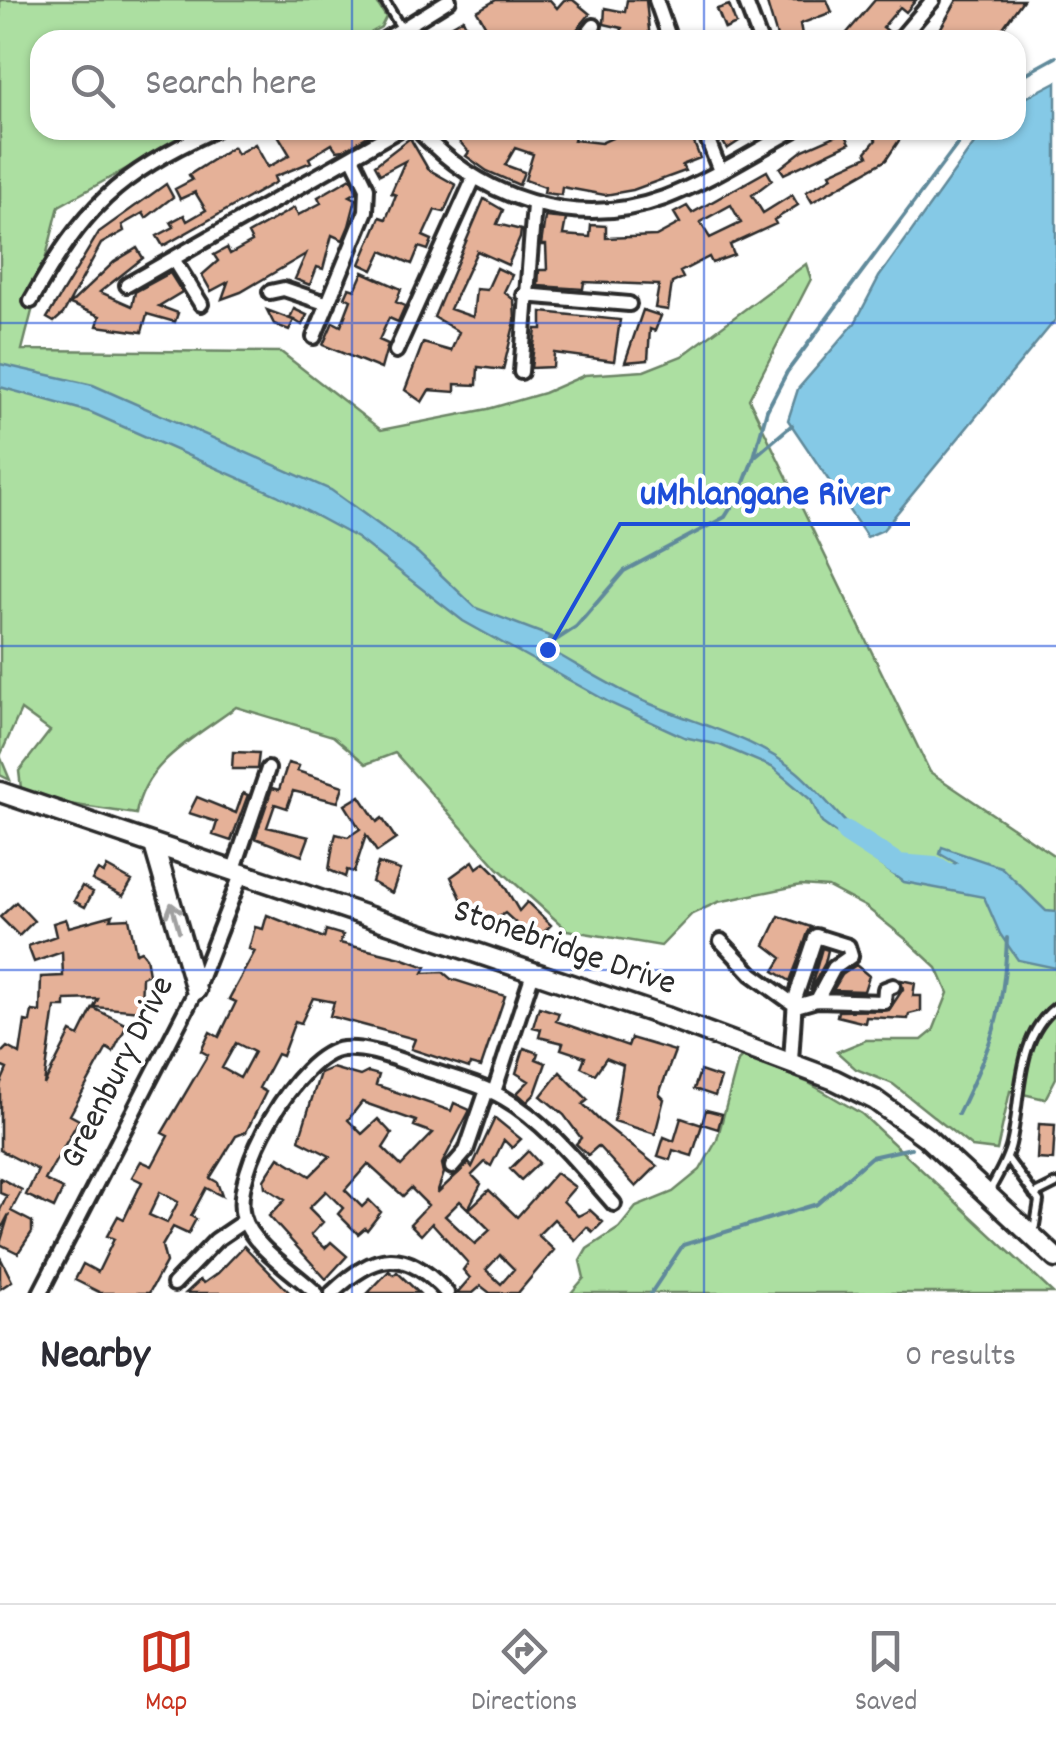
<!DOCTYPE html>
<style>
:root{--surface:#fff;--page:#f2f2f3;--text:#2b2b33;--muted:#7c7c81;--line:#e1e1e2;--accent:#c8321e}
body{margin:0;font-family:Dekko,sans-serif;background:var(--page);color:var(--text)}
.list{margin:0;padding:0;list-style:none}
h2{display:flex;justify-content:space-between;align-items:center;height:130px;margin:0;padding:0 40px;font-size:42px}
h2 small{font-size:32px;font-weight:400;color:var(--muted)}
.icon{flex:none;width:55px;height:55px;fill:none;stroke:currentColor;stroke-width:2;stroke-linecap:round;stroke-linejoin:round}
.map{position:relative;flex:none;width:1056px;height:1293px;overflow:hidden}
.search{position:absolute;background:var(--surface);box-shadow:0 2px 8px #0004;left:30px;right:30px;top:30px;height:110px;display:flex;align-items:center;gap:25px;box-sizing:border-box;padding:0 35px;border-radius:30px;color:var(--muted);font-size:38px}
.sheet{height:310px;background:var(--surface)}
nav{display:flex;justify-content:space-around;align-items:center;box-sizing:border-box;height:140px;border-top:2px solid var(--line);background:var(--surface);font-size:28px;color:var(--muted)}
nav a{display:grid;justify-items:center;gap:5px}
nav .on{color:var(--accent)}
.map>svg:first-child{display:block}
.green{fill:#acdfa1;stroke:#6c8566;stroke-width:2.5}
.water{fill:#85c9e6;stroke:#618a9b;stroke-width:2.5}
.lines{fill:none;stroke-linecap:round;stroke-linejoin:round}
.stream{stroke:#618a9b;stroke-width:4}
.river{stroke:#85c9e6;stroke-width:22}
.building{fill:#e5b198;stroke:#2b2b2b;stroke-width:2.5;fill-rule:evenodd}
.lane-casing{stroke:#2b2b2b;stroke-width:14}
.street-casing{stroke:#2b2b2b;stroke-width:20}
.secondary-casing{stroke:#2b2b2b;stroke-width:25}
.lane{stroke:#fff;stroke-width:6}
.street{stroke:#fff;stroke-width:12}
.secondary{stroke:#fff;stroke-width:18}
.oneway{stroke:#a0a0a0}
.grid{fill:none;stroke:#1d4ed8;stroke-width:2.5;stroke-opacity:0.55}
.labels{text-anchor:middle;dominant-baseline:central;stroke-width:8;stroke-linejoin:round;paint-order:stroke}
.street-label{font-size:35px;fill:#2b2b2b;stroke:#fff}
.leader{fill:none;stroke:#1d4ed8;stroke-width:4}
.callout-dot{fill:#1d4ed8;stroke:#fff;stroke-width:4}
.callout-label{font-size:38px;text-anchor:middle;font-weight:bold;fill:#1d4ed8;stroke:#fff;stroke-width:8;stroke-linejoin:round;paint-order:stroke}
</style>
<div class="map">
<svg width="1056" height="1293" viewBox="0 0 1056 1293">
<rect width="100%" height="100%" fill="#fff"/>
<filter id="ink" filterUnits="userSpaceOnUse"><feTurbulence type="fractalNoise" baseFrequency=".01" numOctaves="2"/><feDisplacementMap in="SourceGraphic" scale="20" xChannelSelector="R" yChannelSelector="G"/><feConvolveMatrix kernelMatrix="1 2 1 2 8 2 1 2 1" color-interpolation-filters="sRGB"/></filter>
<g filter="url(#ink)">
<path class="green" d="M0 0H375L386 17 381 27 358 40H40V130H196L59 206 22 350 281 352 381 430 488 409 544 393 585 375 644 371 682 356 806 264 811 279 749 399 930 772 1056 857V1078L1045 1099 1010 1091 997 1150 972 1147 893 1084 856 1069 837 1052 866 1040H922L933 1031 948 993 937 968 907 940 866 907 828 887 801 885 718 902 692 914 661 946 567 930 498 868 395 753 366 764 333 736 236 707C196 737 144 762 136 814L22 797 19 771 50 731 21 710 0 756 10 780 0 775Z
M743 1056 807 1082 862 1114 1053 1293H571L584 1278 580 1261 587 1249 619 1228 636 1207 673 1192 700 1170 717 1140 738 1061Z"/>
<path class="water" d="M1056 82V319L883 530 867 537 788 420 798 389 855 323 879 277 984 130H1016V103Z
M0 364 93 385 331 490 418 553 476 608 557 639 543 646C574 663 605 683 637 698 690 723 749 734 796 771 836 803 891 899 956 863L940 854 942 847 1001 867 1046 911 1056 912V968L1018 960 1000 934 984 897 904 882 822 823 811 800 772 767 720 745 684 737 612 704 463 621 357 538 277 495 90 412 0 387Z"/>
<g class="lines">
<path class="stream" d="M1016 79 1056 57
M754 457 767 410 787 372 968 130
M549 639 556 640 576 627 624 571 725 517 740 493 754 457 792 425
M958 1114C991 1047 1004 1014 1007 938
M651 1293 683 1245 817 1204 871 1157 911 1148"/>
<path class="river" d="M847 832 898 865 935 868 963 880"/>
</g>
<path class="building" d="M496 0H550L557 8 564 0H573L590 14 568 40H494L477 11Z
M627 0H646L650 40H620L622 28 604 24 605 8 625 12Z
M766 0H827L832 12 800 24 803 40H778Z
M875 0H916L906 12 900 7 883 27 889 32 882 40H841Z
M957 0H1023L994 40H950L939 31Z
M729 5 736 24 725 29 717 9Z
M463 19 473 40H427Z
M275 130H378L344 150 337 151 332 144 309 158 311 162 274 177 276 182 163 246 157 236 174 227 171 222 184 215 187 221 206 210 195 192 180 199 175 189 192 180 189 175 233 147 237 154 255 144 268 167 290 155Z
M449 130H538L555 136 557 130H566L576 133 574 140 601 143 630 130H689L700 158 682 165 685 171 633 190 605 195 562 187 561 195 544 193 545 187 525 180 533 154 515 148 505 165 524 172 519 185 487 171 466 156 469 152Z
M716 130H756L727 149Z
M868 130H906L886 160 812 202 806 192 832 177 830 173 868 156 866 152 876 140Z
M844 132 850 143 784 174 780 168 803 150Z
M410 138 428 169 456 185 444 212 435 210 423 236 432 240 428 250 419 247 412 264 382 251 373 270 360 264 380 217 386 219 396 195 391 193 405 161 380 174 375 165Z
M767 171 772 180 752 195 763 213 792 195 798 205 774 220 776 224 730 245 734 255 712 263 709 257 680 272 683 278 672 283 668 310 655 308 659 285 584 282 583 289 538 286 539 270H547L546 245H541L545 217 566 219 563 235 590 237 591 225 606 226V238L656 236 680 223 674 213 687 206 692 213ZM731 205 741 223 710 238 700 222Z
M351 178 357 192 350 196 356 199 349 226 343 240 332 235 323 269 317 267 310 285 295 279 306 254 241 292 222 299 228 282 211 291 202 275 218 261 214 255 227 248 230 254 252 242 248 234 294 208 298 215 321 203 318 197Z
M166 184 173 197 146 218 143 213 122 225 124 231 101 244 63 314 54 322 47 318 99 232Z
M484 199 503 210 497 224 521 230 520 238 508 265 477 251 450 309 473 317 476 289 487 290 497 268 512 275 504 292 514 300 515 321 503 370 478 367 477 385 455 384V392L429 390 422 402 405 390 423 343 451 351 459 332 434 317Z
M137 248 143 258 100 292 132 306 135 292 170 273 182 292 159 306 178 313 175 322 147 314 142 332 97 326 100 316 70 304 114 262Z
M363 272 401 289 396 302 405 306 398 322 389 318 379 340 388 344 381 369 323 345 333 322 341 326 351 300 345 297 349 288 355 290Z
M294 309 307 315 302 325 294 320 289 330 274 324 267 310 293 320 290 318Z
M643 310 661 316 655 331 650 329 648 360 625 362Z
M542 312 620 320 614 361 554 353 553 367 531 368 536 329H542Z
M233 752 259 753 257 769H232Z
M288 763 299 766 297 771 343 786 338 802 293 791 287 808 275 804 267 827 309 837 302 856 255 838 272 788 279 790Z
M243 793 248 795 231 841 213 835 217 822 189 813 197 797 236 813Z
M360 796 377 822 382 818 396 839 377 852 366 835 354 872 347 870 345 877 329 870 333 845 336 834 348 837 360 829 345 805Z
M473 861 477 868 485 862 498 875 519 911 527 902 551 925 535 941 505 913 490 923 486 916 477 921 467 911 451 877Z
M378 863 400 870 392 893 372 882Z
M107 867 132 881 123 896 92 880 98 870 104 873Z
M82 886 93 892 85 907 74 901Z
M16 902 34 921 19 936 0 917Z
M113 915 111 919 129 918 136 953 141 951 146 957 149 974 142 977 141 1011 94 1007 98 999 65 1000V1007H55L44 1085 71 1032 79 1036 93 1008 127 1025 113 1052 107 1048 70 1115 79 1120 45 1180 63 1189 54 1208 26 1195 38 1170 0 1150V1085L7 1069 0 1066V1054L7 1047 20 1054 25 1021 30 1022 32 1011 40 1012 41 977 63 976 62 952 34 962 28 946 56 936 53 923 66 919 69 927Z
M267 915 324 938 326 930 343 935 340 943 401 958 426 967 423 973 443 972 451 979 505 996 481 1067 470 1064 469 1068 411 1049 415 1039 330 1016 334 1002 313 998 301 1023 295 1021 282 1056 277 1054 259 1088 266 1092 246 1132 236 1136 210 1178 217 1182 222 1196 206 1188 191 1216 196 1219 188 1234 173 1227 162 1246 166 1262 149 1293H101L75 1280 83 1264 98 1272 114 1239 107 1236 118 1216 124 1219 142 1182 132 1177 141 1161 152 1166 168 1136 162 1133 208 1055 201 1051 210 1032 219 1037 236 1002 229 999 255 951 249 949 255 927 263 929ZM236 1043 254 1052 240 1078 222 1068ZM160 1192 178 1202 167 1223 149 1215Z
M779 916 811 927 790 981 774 971 782 958 765 945Z
M822 948 828 950 825 963 810 991Z
M856 965 869 976 864 991 833 990 842 975Z
M901 980 915 983 913 996H921V1011L909 1014 908 1019 866 1017 865 1023 837 1016 838 1011 889 1010 903 989Z
M539 1007 559 1013 556 1021 628 1046 631 1038 675 1051 659 1094 664 1099 655 1134 614 1121 623 1065 606 1058 595 1074 581 1067 585 1057 561 1049 563 1043 539 1037 541 1029 533 1027Z
M524 1048 538 1053 536 1059 546 1063 535 1094 527 1102 517 1093 529 1081 516 1073Z
M332 1068 360 1076 368 1072 379 1075 376 1085 451 1111 454 1103 470 1110 442 1164 444 1173 437 1193 469 1163 472 1167 495 1118 521 1139 512 1148 504 1140 491 1166 485 1162 472 1175 481 1184 468 1209 460 1201 445 1216 475 1244 490 1230 469 1209 489 1190 517 1217 556 1173 575 1187 563 1201 578 1216 590 1210 603 1222 593 1232 587 1227 575 1240 554 1219 538 1235 554 1250 518 1293H490L481 1286 473 1293H457L470 1278 463 1270 468 1263 432 1223 421 1235 410 1224 428 1205 411 1188 403 1196 368 1164 345 1190 362 1207 369 1200 381 1212 367 1230 365 1228 358 1234 338 1214 343 1208 326 1191 309 1208 323 1222 311 1235 325 1248 331 1242 347 1256 326 1279 269 1216 285 1200 265 1187 264 1180 279 1157 310 1176 330 1156 299 1140 320 1073ZM362 1102 416 1121 414 1126 433 1133 401 1166 383 1148 392 1134 378 1119 362 1134 348 1120ZM500 1255 514 1269 501 1284 486 1270Z
M700 1071 721 1078 715 1096 694 1089Z
M560 1072 588 1100 583 1104 599 1120 657 1166 636 1187 598 1146 588 1155 576 1144 581 1138 564 1115 541 1096Z
M706 1110 722 1114 718 1129 702 1124Z
M681 1118 702 1125 692 1156 673 1150 670 1160 658 1156 664 1137 674 1141Z
M1039 1124 1055 1125 1053 1160 1037 1159Z
M528 1151 539 1163 521 1180 510 1169Z
M0 1178 22 1190 11 1211 32 1222V1232L18 1253 0 1244 9 1214 0 1231V1210L7 1196 0 1193Z
M244 1246 290 1293H186L200 1280 204 1283 218 1273Z
M0 1257 12 1281 0 1289Z
M389 1271 394 1275 397 1272 419 1293H368Z"/>
<g class="lines">
<defs>
<path id="lane" d="M384 0 401 28
M1007 1158 1039 1201 1034 1231
M988 1194C996 1178 1007 1162 1011 1144 1022 1099 1015 1038 1056 1007
M1034 1195 1056 1184"/>
<path id="street" d="M656 0 670 40
M745 0 760 40
M384 40 449 0
M583 40 594 26
M899 40 933 0
M418 130C481 198 574 231 664 198 709 181 752 153 794 130
M704 130 720 171
M173 259 201 304
M127 285 398 130
M270 292 284 289 328 304
M524 295 629 304
M31 301C83 208 117 175 214 130
M314 337 366 211 367 188 352 157
M396 351 474 178
M521 372 534 205
M233 872 268 769
M721 941 752 974 796 1006 817 1000 884 1002 885 989 893 986
M791 1061 795 999 816 936 848 946 851 956 834 968 817 1000
M494 1092 533 973
M452 1167 466 1151 487 1090
M174 1284 216 1240 244 1221
M40 1293 196 990 241 875
M316 1293C295 1273 250 1245 243 1216 231 1173 297 1054 343 1049 369 1047 393 1058 417 1066 445 1076 478 1083 504 1098 546 1122 582 1168 614 1204
M332 1293C375 1252 405 1246 447 1293"/>
<path id="secondary" d="M0 792 666 1017 835 1080 875 1100 926 1137 1056 1258
M154 845 196 990"/>
</defs>
<use href="#lane" class="lane-casing"/>
<use href="#street" class="street-casing"/>
<use href="#secondary" class="secondary-casing"/>
<use href="#lane" class="lane"/>
<use href="#street" class="street"/>
<use href="#secondary" class="secondary"/>
</g>
<defs><path id="oneway-shaft" d="M-6 0H5M1.5-3L5.5 0L1.5 3" fill="none" stroke-width="1.6" stroke-linecap="round" stroke-linejoin="round" transform="scale(2.5)"/></defs>
<use class="oneway" href="#oneway-shaft" transform="translate(175 917) rotate(-106)"/>
</g>
<path class="grid" d="M352 0V40M704 0V40M352 130V1293M704 130V1293M0 323H1056M0 646H1056M0 970H1056"/>
<g class="labels">
<g class="street-label">
<text transform="translate(564 949) rotate(19)">Stonebridge Drive</text>
<text transform="translate(119 1073) rotate(-63)">Greenbury Drive</text>
</g>
</g>
<path class="leader" d="M548 650L620 524H910"/>
<circle class="callout-dot" cx="548" cy="650" r="10"/>
<g class="callout-label">
<text x="765" y="504">uMhlangane River</text>
</g>
</svg>
<div class="search"><svg class="icon" aria-label="search" viewBox="0 0 24 24"><circle cx="10" cy="10" r="6"/><path d="M15 15l6 6"/></svg>Search here</div>
</div>
<section class="sheet">
<h2>Nearby<small>0 results</small></h2>
<ul class="list">
</ul>
</section>
<nav>
<a class="on"><svg class="icon" aria-label="map" viewBox="0 0 24 24"><path d="M3 6l6-2 6 2 6-2v14l-6 2-6-2-6 2zM9 4v14M15 6v14"/></svg>Map</a>
<a><svg class="icon" aria-label="directions" viewBox="0 0 24 24"><path d="M12 3l9 9-9 9-9-9zM9 14v-3h6M13 9l2 2-2 2"/></svg>Directions</a>
<a><svg class="icon" aria-label="saved" viewBox="0 0 24 24"><path d="M7 4h10v16l-5-4-5 4z"/></svg>Saved</a>
</nav>
